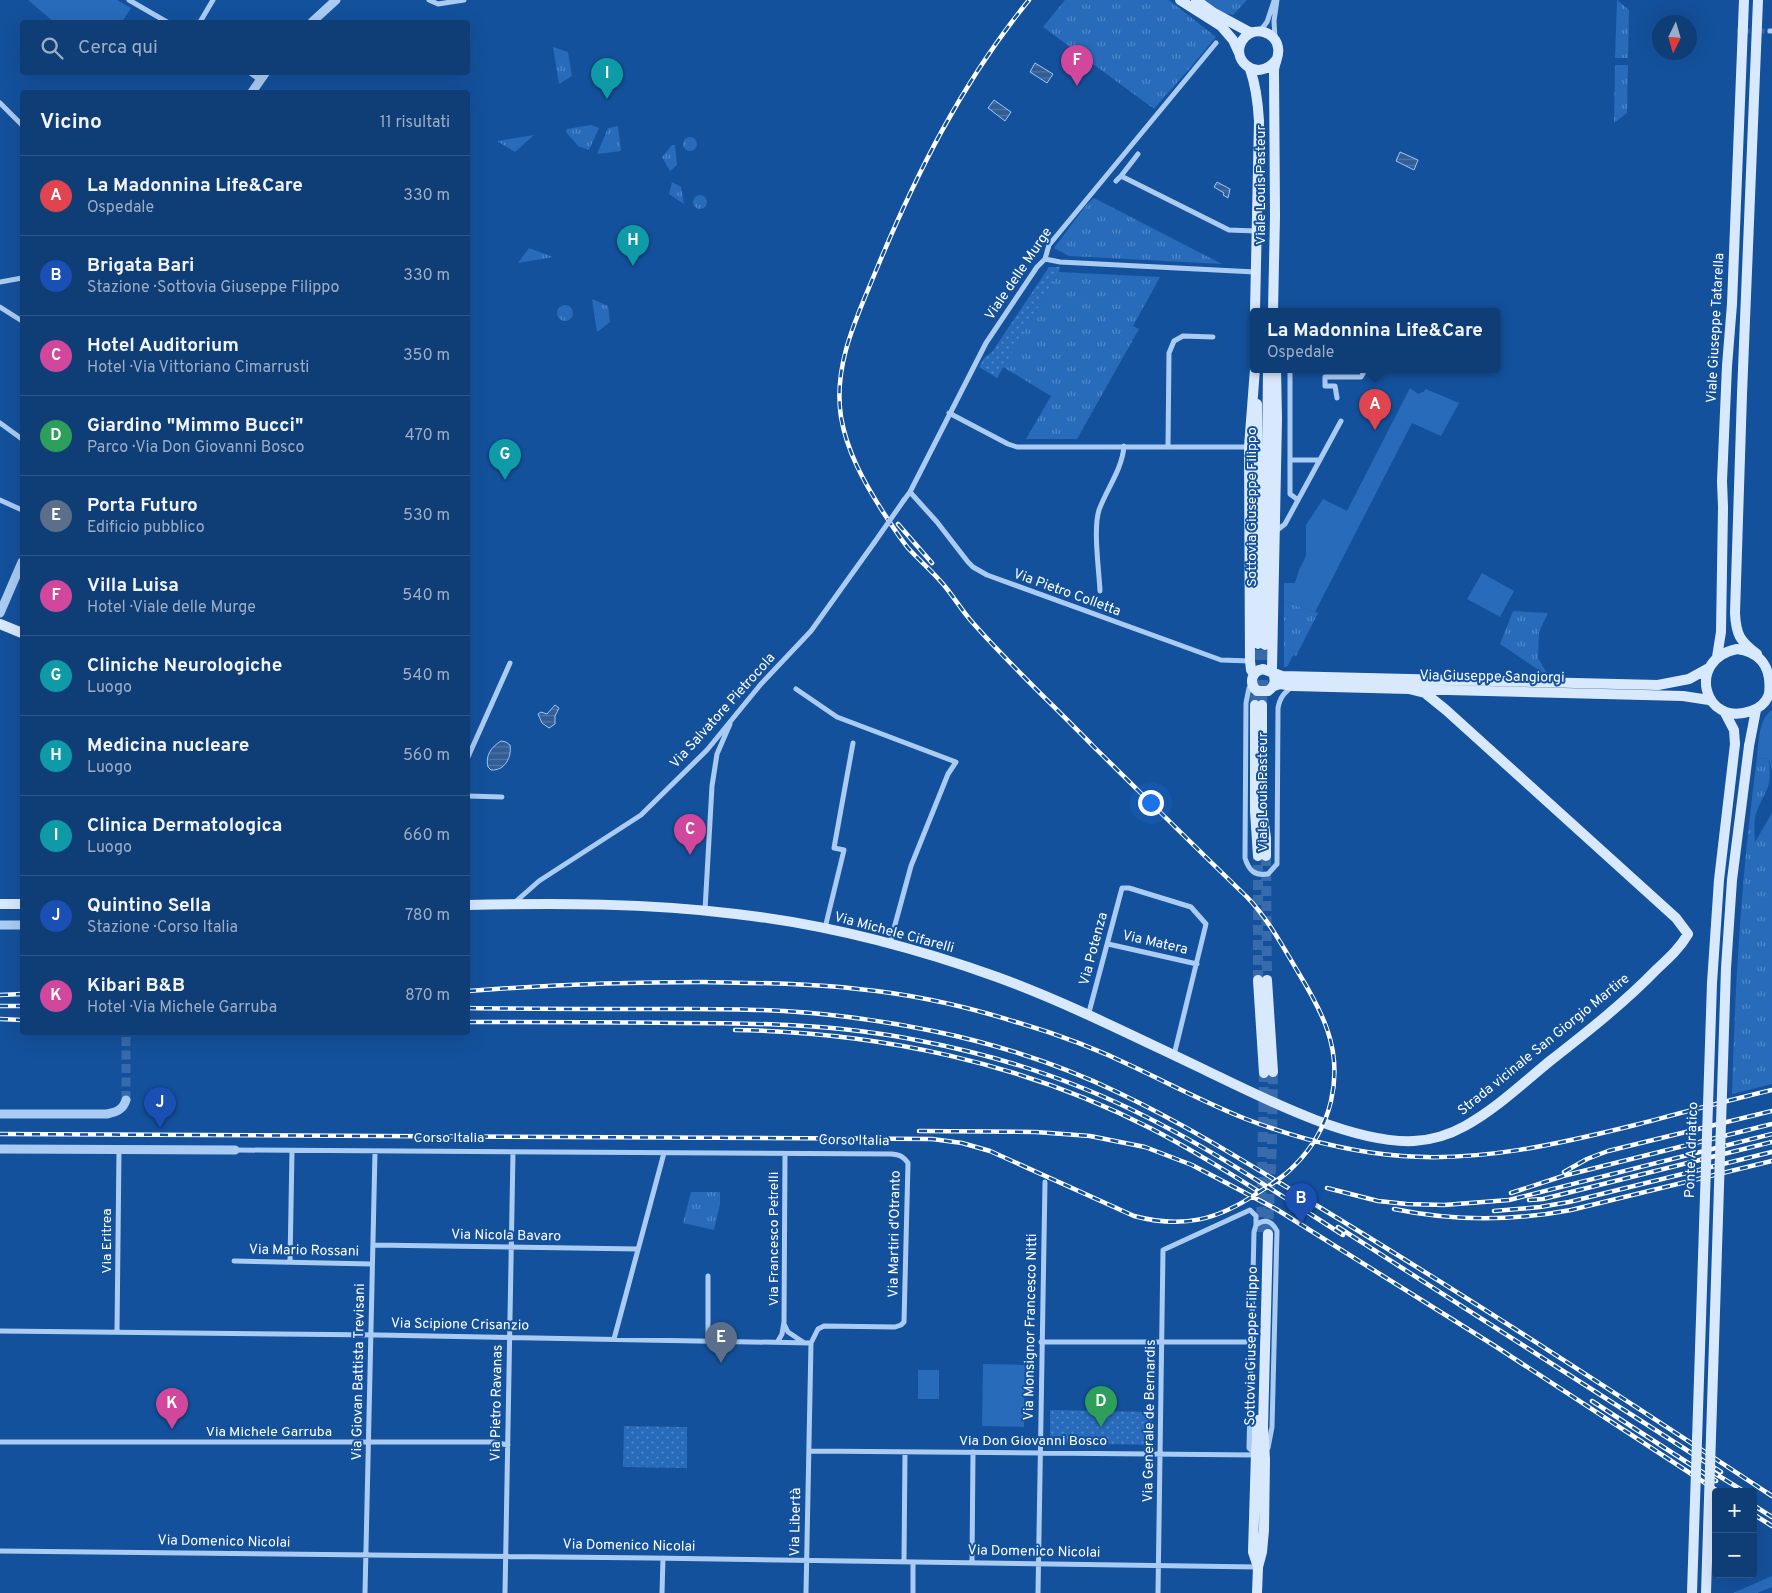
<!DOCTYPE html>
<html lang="it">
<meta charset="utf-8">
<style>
:root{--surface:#0f3d75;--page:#18447a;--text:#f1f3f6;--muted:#9baec5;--line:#2f5687;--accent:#95b2f1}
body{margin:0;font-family:Overpass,sans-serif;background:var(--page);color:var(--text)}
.controls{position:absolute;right:15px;bottom:15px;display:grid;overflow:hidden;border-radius:5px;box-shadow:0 5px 20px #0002}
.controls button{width:45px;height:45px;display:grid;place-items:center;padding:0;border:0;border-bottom:1px solid var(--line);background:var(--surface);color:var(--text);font:25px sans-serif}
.compass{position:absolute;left:1652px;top:15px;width:45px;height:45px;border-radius:50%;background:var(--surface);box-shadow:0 5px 20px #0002;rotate:185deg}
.you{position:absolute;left:1150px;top:802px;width:18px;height:18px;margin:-12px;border:4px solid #fff;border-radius:50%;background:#1a73e8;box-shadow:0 0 0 8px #1a73e833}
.badge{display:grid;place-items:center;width:32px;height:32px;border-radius:50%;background:var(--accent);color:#fff;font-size:16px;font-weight:700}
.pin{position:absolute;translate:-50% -41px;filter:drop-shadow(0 1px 2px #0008)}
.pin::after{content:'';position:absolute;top:26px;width:18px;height:15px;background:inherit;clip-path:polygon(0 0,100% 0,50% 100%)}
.popup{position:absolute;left:1250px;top:308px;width:250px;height:65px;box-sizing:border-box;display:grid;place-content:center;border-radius:5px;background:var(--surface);filter:drop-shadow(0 1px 4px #0005);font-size:16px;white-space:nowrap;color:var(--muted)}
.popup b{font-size:19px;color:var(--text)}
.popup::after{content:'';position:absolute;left:50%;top:100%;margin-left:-10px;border:10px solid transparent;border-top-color:var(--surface)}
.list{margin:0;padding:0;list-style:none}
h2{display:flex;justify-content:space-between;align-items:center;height:65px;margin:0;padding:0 20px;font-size:21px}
h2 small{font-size:16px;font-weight:400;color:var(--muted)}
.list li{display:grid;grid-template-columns:32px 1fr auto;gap:15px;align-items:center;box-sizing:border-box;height:80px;padding:0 20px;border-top:1px solid var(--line)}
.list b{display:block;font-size:19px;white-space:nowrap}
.list p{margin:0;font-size:16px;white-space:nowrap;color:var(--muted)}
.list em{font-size:16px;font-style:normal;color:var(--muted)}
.icon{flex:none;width:28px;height:28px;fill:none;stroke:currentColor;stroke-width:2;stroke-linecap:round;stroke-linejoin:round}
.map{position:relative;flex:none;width:1772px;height:1593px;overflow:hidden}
.search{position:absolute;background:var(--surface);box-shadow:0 5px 20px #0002;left:20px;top:20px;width:450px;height:55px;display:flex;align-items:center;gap:12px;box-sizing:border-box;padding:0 18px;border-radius:5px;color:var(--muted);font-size:19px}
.panel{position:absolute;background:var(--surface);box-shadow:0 5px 20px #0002;left:20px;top:90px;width:450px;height:945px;border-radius:5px}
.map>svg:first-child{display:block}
.grass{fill:url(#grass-tufts)}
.park{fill:url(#park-dots)}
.garden{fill:#276bba}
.water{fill:url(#water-rules);stroke:#9cc7f6}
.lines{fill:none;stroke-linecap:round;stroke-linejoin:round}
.minor-tunnel{stroke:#376bab;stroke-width:5;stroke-dasharray:5 2.5;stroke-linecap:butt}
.tertiary-tunnel{stroke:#376bab;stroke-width:9;stroke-dasharray:9 4.5;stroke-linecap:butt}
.secondary-tunnel{stroke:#376bab;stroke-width:10;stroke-dasharray:10 5;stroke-linecap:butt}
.minor{stroke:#aaccf3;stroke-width:5}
.tertiary{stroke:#aaccf3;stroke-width:9}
.secondary{stroke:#d9e9fd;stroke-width:10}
.rail-casing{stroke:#fff;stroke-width:4.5}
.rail{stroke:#14519c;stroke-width:2.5;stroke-dasharray:8;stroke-linecap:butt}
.minor-bridge{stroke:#aaccf3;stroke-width:5}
.secondary-bridge{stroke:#d9e9fd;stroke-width:10}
.labels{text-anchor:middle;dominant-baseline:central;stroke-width:4;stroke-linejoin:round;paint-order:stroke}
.street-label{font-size:14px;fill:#fff;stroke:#14519c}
</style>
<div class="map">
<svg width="1772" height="1593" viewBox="0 0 1772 1593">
<defs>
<pattern id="grass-tufts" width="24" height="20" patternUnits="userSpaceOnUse" patternTransform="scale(1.25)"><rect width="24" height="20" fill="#276bba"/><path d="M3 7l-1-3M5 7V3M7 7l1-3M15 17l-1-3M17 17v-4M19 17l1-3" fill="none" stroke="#5289c8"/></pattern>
<pattern id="park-dots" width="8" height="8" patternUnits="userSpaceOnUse" patternTransform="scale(1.25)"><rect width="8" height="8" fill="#276bba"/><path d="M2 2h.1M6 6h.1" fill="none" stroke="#5289c8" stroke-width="1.8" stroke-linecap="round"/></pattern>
<pattern id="water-rules" width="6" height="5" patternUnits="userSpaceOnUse" patternTransform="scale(1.25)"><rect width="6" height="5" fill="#325e95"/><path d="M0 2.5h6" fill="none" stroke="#5176a5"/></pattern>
</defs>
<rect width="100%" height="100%" fill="#14519c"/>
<path class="grass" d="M1065 0H1169L1216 37 1190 68 1154 109 1043 27Z
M1205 0H1247L1233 15 1221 12Z
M1617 0 1629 10 1628 58H1615Z
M553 47 568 52 572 76 559 84Z
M1615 65H1628L1627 113 1614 123Z
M591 125 599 128 589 150 578 146 566 132 567 129Z
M618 126 621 151 597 154 608 128Z
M534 135 515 152 497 141Z
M683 144a7 7 0 1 1 14 0a7 7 0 1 1-14 0Z
M672 145H675L677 165 670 171 662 157Z
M672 182 681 187 684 204 669 194Z
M693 202a7 7 0 1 1 14 0a7 7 0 1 1-14 0Z
M1094 198 1222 264 1069 256 1054 248 1087 204Z
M529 248 553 257 518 263Z
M1059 272 1160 277 1133 326 1139 329 1077 439H1026L1051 396 1003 367Z
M592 299 608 306 610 322 597 332Z
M557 313a8 8 0 1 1 16 0a8 8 0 1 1-16 0Z
M1284 601 1318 613 1296 656 1293 655 1287 667H1284Z
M1513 611 1548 613 1539 632 1538 658 1547 673H1543L1500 644Z
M1757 758 1769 759C1772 789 1767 786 1757 811 1753 819 1755 833 1755 842L1772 813V1084L1732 1094C1735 981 1742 869 1757 758Z
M691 1192H720V1204L714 1230 683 1223Z
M1772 1576V1587L1757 1593H1733Z"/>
<path class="park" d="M1049 267H1060L1059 272 997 378 979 367 984 358 992 352Z
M1050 1410 1152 1412V1445L1050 1443Z
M624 1426 687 1427V1468L623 1467Z"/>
<path class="garden" d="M28 0H117L131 8 122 22H54Z
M1410 388 1418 394 1423 392 1426 389 1459 403 1441 436 1412 423 1315 612 1284 601V583H1295L1299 570 1306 556V525L1323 499 1347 511Z
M1482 573 1514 591 1500 617 1467 599Z
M1772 710V771L1769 759 1757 758C1759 742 1758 720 1772 710Z
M983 1364 1025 1365 1024 1427 982 1426Z
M918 1370H939V1399H918Z"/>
<path class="water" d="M1035 63 1053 74 1047 83 1030 72Z
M994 100 1011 112 1005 121 988 108Z
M1400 152 1418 160 1414 170 1396 161Z
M1217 182 1230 189 1228 198 1223 195 1224 193 1214 187Z
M555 705 559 708 555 716V724L549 728 542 723 538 714 541 712 547 714Z
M501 741 506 742 510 745C512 757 505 771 491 770L488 767C485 756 491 747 501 741Z"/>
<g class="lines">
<path class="minor-tunnel" d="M1737 31H1770"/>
<path class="tertiary-tunnel" d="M126 1100V1032"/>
<path class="secondary-tunnel" d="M1255 705 1258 644
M1262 705 1265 645
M1266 856 1267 980
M1258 980V856
M1261 1232 1264 1073
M1268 1234 1272 1144 1273 1072"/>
<path class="minor" d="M129 0 167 22
M429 0 438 4 464 0
M200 22 213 0
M1260 31 1267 22 1274 1
M1770 31H1772
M1275 38 1274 21 1277 0
M249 72 260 80
M0 103 22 125
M1138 154 1121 176 1229 230 1256 231
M1116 181 1121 176
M1045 259 1060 262 1255 272
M0 282 22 278
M0 307 22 321
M1290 369V494L1298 500
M1337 398 1335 386H1325V377H1361L1366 369
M949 413 1008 444 1017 447H1249
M0 423 22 439
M1168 447 1169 353 1174 341 1183 336 1213 337
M1290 460H1319
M910 492 937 522 968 562 973 567 987 575 1221 660 1250 661
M0 500 22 510
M904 500 910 492 986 343 1037 267 1045 259 1049 245 1216 43
M1275 532 1285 524 1341 421
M1100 591C1099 570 1093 529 1099 510 1107 488 1122 470 1124 446
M1252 685 1249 688 1246 703 1245 858C1249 871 1255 876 1268 874L1277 864 1278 708C1280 697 1284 693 1293 686
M796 689 837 717 956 762 948 774 911 866 890 943
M468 757 510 663
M468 796 502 797
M513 904 539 881 641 815 707 750 761 684 811 631 874 543
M705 910 712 786 717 754 730 724
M825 928 844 850 834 848 853 743
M1108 944 1197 964
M1088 1016 1122 888H1129L1191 907 1206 924 1174 1055
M235 1150 892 1154C900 1155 903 1156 908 1163L904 1322 901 1325 895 1327 824 1326 818 1329 811 1343 806 1593
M373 1245 638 1249
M234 1261 372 1264
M290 1262 292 1151
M784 1324 788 1332 803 1342
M0 1331 378 1335 811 1343
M117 1332 119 1150
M614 1339 664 1153
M708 1340V1276
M778 1341 782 1334 784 1322 785 1154
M1041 1342H1252
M0 1442H493L508 1445
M809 1451 1255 1455
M1256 1454 1249 1448 1254 1232 1256 1225C1265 1218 1272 1221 1277 1231L1272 1427 1268 1448
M0 1551 651 1558 1258 1567
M904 1561 905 1452
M972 1563 973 1452
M365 1593 375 1152
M505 1593 513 1152
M662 1593 663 1558
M913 1593V1562
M1038 1593 1045 1182
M1158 1593 1163 1250 1250 1210 1256 1216V1225"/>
<path class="tertiary" d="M312 22 336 0
M252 92 266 72
M0 613 22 562
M0 925H22
M0 1114H107C116 1112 123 1110 126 1100
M0 1149 235 1150"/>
<path class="secondary" d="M1180 0 1221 26 1233 40 1239 53
M1196 0 1214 13 1251 33
M1250 69C1256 86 1258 103 1259 121L1255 311
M1273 311 1275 216 1274 71C1274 63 1280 56 1278 48 1276 32 1256 26 1245 37 1226 57 1257 85 1276 60
M1276 369 1277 419 1272 669C1275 678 1277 685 1268 691H1257C1248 683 1252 671 1263 669L1282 676 1658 685 1689 679 1709 668
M1742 394 1735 613C1736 635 1740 641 1757 654
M1257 404 1258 644
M0 624 22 633
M1265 645 1268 369
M1737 649C1761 652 1772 668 1769 694 1766 703 1760 708 1751 711 1703 728 1686 659 1737 649Z
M1717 657 1721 632 1723 507 1722 481 1727 366 1732 304
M1254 674 1251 670 1250 661 1249 447 1255 369
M1274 686 1280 684 1293 686 1683 696 1709 700
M1255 705V811L1258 856
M1262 705V811L1266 838V856
M1724 711 1734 730 1735 744
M1749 746 1756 710
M0 904H22
M468 905C557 903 647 903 736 914 825 924 913 947 997 977 1068 1003 1137 1038 1205 1070 1261 1097 1352 1144 1414 1141 1432 1140 1449 1135 1465 1126 1496 1109 1523 1083 1550 1061 1587 1032 1624 1003 1657 969 1669 958 1680 948 1688 934L1676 918 1446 710 1425 693 1409 689
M1258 980 1264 1073
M1267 980 1273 1072
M1257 1420 1253 1552 1258 1567
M1257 1593 1258 1567 1262 1552 1264 1530 1265 1459 1263 1427 1268 1234"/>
<defs>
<path id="rail" d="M898 524 932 563
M468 991C546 985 624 982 703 982 755 983 806 983 858 989 911 994 965 1006 1016 1022 1057 1034 1097 1049 1136 1068 1172 1085 1208 1104 1246 1119 1296 1138 1348 1152 1402 1156 1481 1162 1559 1144 1635 1125 1681 1113 1726 1101 1772 1090
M0 995 22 994
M0 1006H22
M468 1008C525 1009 583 1009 640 1009 688 1009 736 1008 784 1011 834 1014 884 1021 933 1031 996 1044 1059 1064 1117 1092 1191 1127 1260 1171 1329 1213 1479 1304 1626 1400 1772 1496
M0 1019 22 1020
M468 1022C537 1022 607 1022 676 1023 756 1023 837 1024 916 1040 974 1051 1031 1067 1085 1089 1177 1126 1260 1182 1343 1235
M735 1030C878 1032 1023 1063 1150 1128 1187 1147 1223 1169 1258 1191
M919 1131 1036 1132 1090 1136 1145 1147 1192 1165 1276 1209 1495 1346 1719 1492
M0 1134 932 1139 962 1143 990 1151 1134 1216C1183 1229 1218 1220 1259 1192 1272 1184 1285 1176 1295 1165 1331 1129 1344 1077 1327 1029 1320 1009 1309 990 1298 972 1282 945 1268 919 1247 897 1195 847 1144 796 1093 746 1053 705 1011 666 973 623 962 611 954 597 943 584 932 571 919 560 908 548 899 537 891 524 883 512 864 482 847 452 841 417 833 366 856 319 875 273 915 176 962 82 1029 0
M1564 1172 1587 1159 1608 1151 1772 1111
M1327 1188 1378 1201 1407 1204 1444 1205 1509 1200 1772 1134
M1511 1193 1563 1176 1772 1124
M1529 1200 1543 1199 1772 1142
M1394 1209C1452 1221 1513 1221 1571 1210L1772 1161
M1494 1211 1540 1207 1569 1202 1772 1152
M1338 1227 1721 1472
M1592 1401 1716 1481
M1711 1471 1745 1492
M1753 1505 1772 1517
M1753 1514 1772 1526"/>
</defs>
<use href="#rail" class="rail-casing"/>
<use href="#rail" class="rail"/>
<path class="minor-bridge" d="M874 543 904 500"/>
<path class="secondary-bridge" d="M1732 304 1744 0
M1742 394 1758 0
M1692 1593 1712 983 1719 880 1735 744
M1706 1593 1726 968 1732 880 1749 746"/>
</g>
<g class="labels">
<g class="street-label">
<text transform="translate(1261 185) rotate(-90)">Viale Louis Pasteur</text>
<text transform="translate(1019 274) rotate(-56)">Viale delle Murge</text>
<text transform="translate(1716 328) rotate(-87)">Viale Giuseppe Tatarella</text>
<text transform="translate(1252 507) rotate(-90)">Sottovia Giuseppe Filippo</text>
<text transform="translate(1067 593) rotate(20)">Via Pietro Colletta</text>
<text transform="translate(1492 677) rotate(1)">Via Giuseppe Sangiorgi</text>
<text transform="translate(723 711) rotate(-48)">Via Salvatore Pietrocola</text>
<text transform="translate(1263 792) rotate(-90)">Viale Louis Pasteur</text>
<text transform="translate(894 933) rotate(15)">Via Michele Cifarelli</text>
<text transform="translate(1155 943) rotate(13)">Via Matera</text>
<text transform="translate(1094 949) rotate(-75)">Via Potenza</text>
<text transform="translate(1544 1045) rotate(-39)">Strada vicinale San Giorgio Martire</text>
<text x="449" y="1138">Corso Italia</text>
<text transform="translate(854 1141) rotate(1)">Corso Italia</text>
<text transform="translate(1692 1150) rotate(-88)">Ponte Adriatico</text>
<text transform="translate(895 1234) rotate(-89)">Via Martiri d'Otranto</text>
<text transform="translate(506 1236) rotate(1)">Via Nicola Bavaro</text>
<text transform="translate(774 1239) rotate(-90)">Via Francesco Petrelli</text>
<text transform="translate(107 1241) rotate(-90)">Via Eritrea</text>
<text transform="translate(304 1251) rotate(1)">Via Mario Rossani</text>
<text transform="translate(460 1325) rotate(1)">Via Scipione Crisanzio</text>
<text transform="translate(1031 1327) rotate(-89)">Via Monsignor Francesco Nitti</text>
<text transform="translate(1252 1346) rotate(-89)">Sottovia Giuseppe Filippo</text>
<text transform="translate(359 1372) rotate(-89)">Via Giovan Battista Trevisani</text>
<text transform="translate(497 1403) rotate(-89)">Via Pietro Ravanas</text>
<text transform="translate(1150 1421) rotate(-89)">Via Generale de Bernardis</text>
<text x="269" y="1432">Via Michele Garruba</text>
<text x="1033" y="1441">Via Don Giovanni Bosco</text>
<text transform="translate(796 1522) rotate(-89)">Via Libertà</text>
<text transform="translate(224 1542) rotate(1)">Via Domenico Nicolai</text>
<text transform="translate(629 1546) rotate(1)">Via Domenico Nicolai</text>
<text transform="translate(1034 1552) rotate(1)">Via Domenico Nicolai</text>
</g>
</g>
</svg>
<div class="controls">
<button>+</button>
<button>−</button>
</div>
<svg class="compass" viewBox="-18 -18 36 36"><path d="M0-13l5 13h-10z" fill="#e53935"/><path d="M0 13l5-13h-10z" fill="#9baec5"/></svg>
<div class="you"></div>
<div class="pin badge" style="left:1375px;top:430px;background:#e0444e">A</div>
<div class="popup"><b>La Madonnina Life&amp;Care</b>Ospedale</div>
<div class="pin badge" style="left:1301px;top:1224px;background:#1a4fb4">B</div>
<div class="pin badge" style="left:690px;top:855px;background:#d1479c">C</div>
<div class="pin badge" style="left:1101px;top:1427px;background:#2e9e5b">D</div>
<div class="pin badge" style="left:721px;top:1363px;background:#5c6f8a">E</div>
<div class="pin badge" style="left:1077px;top:86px;background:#d1479c">F</div>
<div class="pin badge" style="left:505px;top:480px;background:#0f9aa8">G</div>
<div class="pin badge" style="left:633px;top:266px;background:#0f9aa8">H</div>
<div class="pin badge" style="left:607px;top:99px;background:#0f9aa8">I</div>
<div class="pin badge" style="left:160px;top:1128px;background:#1a4fb4">J</div>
<div class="pin badge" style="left:172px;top:1429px;background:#d1479c">K</div>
<div class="search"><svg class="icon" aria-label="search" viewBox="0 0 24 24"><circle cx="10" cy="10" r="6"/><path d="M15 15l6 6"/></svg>Cerca qui</div>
<section class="panel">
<h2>Vicino<small>11 risultati</small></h2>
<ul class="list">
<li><span class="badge" style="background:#e0444e">A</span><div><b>La Madonnina Life&amp;Care</b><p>Ospedale</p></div><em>330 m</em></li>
<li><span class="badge" style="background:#1a4fb4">B</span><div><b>Brigata Bari</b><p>Stazione · Sottovia Giuseppe Filippo</p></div><em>330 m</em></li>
<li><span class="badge" style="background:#d1479c">C</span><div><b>Hotel Auditorium</b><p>Hotel · Via Vittoriano Cimarrusti</p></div><em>350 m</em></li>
<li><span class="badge" style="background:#2e9e5b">D</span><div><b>Giardino &quot;Mimmo Bucci&quot;</b><p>Parco · Via Don Giovanni Bosco</p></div><em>470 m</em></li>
<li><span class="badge" style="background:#5c6f8a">E</span><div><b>Porta Futuro</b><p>Edificio pubblico</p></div><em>530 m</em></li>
<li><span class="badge" style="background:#d1479c">F</span><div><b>Villa Luisa</b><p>Hotel · Viale delle Murge</p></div><em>540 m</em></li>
<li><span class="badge" style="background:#0f9aa8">G</span><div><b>Cliniche Neurologiche</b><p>Luogo</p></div><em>540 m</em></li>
<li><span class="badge" style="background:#0f9aa8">H</span><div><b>Medicina nucleare</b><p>Luogo</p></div><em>560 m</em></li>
<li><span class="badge" style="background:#0f9aa8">I</span><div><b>Clinica Dermatologica</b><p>Luogo</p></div><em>660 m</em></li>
<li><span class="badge" style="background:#1a4fb4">J</span><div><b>Quintino Sella</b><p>Stazione · Corso Italia</p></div><em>780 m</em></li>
<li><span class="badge" style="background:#d1479c">K</span><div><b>Kibari B&amp;B</b><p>Hotel · Via Michele Garruba</p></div><em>870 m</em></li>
</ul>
</section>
</div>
